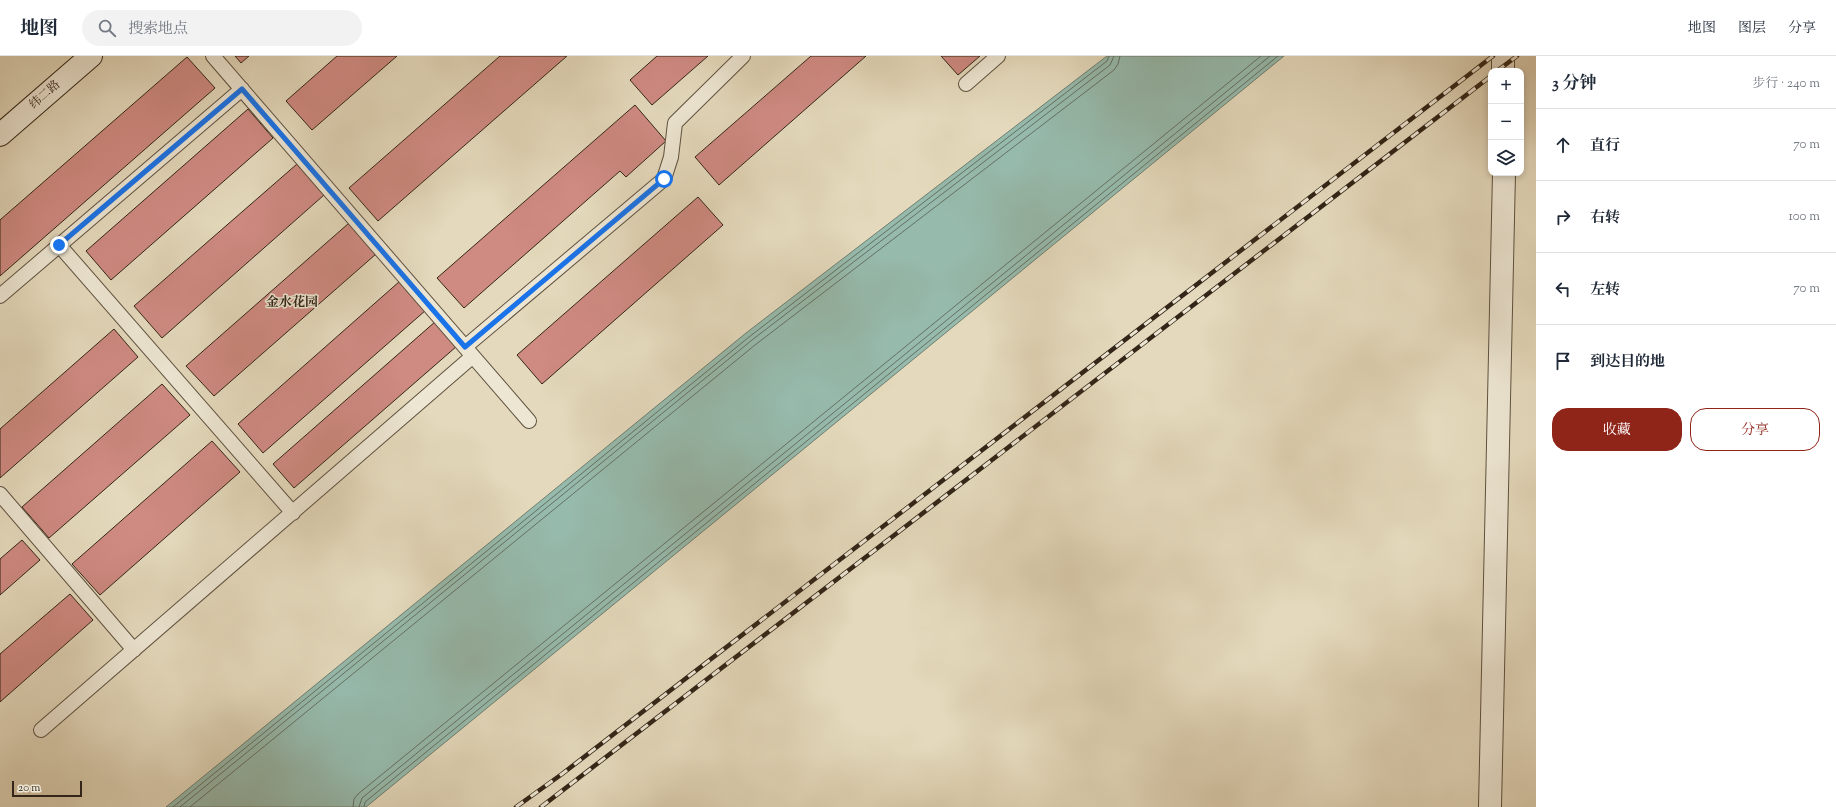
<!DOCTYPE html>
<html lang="zh">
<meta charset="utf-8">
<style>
:root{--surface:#fff;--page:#f2f2f3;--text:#1f2937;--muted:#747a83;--line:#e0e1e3;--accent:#8f2418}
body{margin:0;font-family:"Sorts Mill Goudy","Noto Serif SC",serif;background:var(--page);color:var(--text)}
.controls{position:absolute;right:12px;top:12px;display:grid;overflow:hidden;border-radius:8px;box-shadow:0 2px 6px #0003}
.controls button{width:36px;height:36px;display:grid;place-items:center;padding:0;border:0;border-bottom:1px solid var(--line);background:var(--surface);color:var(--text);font:20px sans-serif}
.scale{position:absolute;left:12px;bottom:10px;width:70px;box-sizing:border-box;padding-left:4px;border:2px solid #332517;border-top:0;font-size:11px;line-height:14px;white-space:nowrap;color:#332517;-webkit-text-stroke:3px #ede6d3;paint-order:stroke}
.stop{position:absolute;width:12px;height:12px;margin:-9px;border:3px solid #1a73e8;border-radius:50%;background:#fff}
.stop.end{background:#1a73e8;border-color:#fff;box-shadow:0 1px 4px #0008}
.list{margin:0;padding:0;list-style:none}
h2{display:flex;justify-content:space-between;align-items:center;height:52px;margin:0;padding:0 16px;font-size:17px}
h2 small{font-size:13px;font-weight:400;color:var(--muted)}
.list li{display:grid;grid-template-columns:26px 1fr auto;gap:12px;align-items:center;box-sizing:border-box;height:72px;padding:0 16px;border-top:1px solid var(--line)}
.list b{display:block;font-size:15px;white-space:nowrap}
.list em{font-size:13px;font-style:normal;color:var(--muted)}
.actions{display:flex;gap:8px;padding:12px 16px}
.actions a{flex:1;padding:9px 0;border:1px solid var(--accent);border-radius:16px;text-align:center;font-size:14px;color:var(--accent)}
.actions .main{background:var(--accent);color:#fff}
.icon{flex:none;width:22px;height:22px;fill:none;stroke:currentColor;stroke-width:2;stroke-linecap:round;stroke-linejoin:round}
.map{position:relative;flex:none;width:1536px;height:751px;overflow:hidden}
header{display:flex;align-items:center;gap:24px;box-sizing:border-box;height:56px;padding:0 20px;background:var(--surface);border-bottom:1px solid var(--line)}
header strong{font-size:19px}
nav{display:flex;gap:22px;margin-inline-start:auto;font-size:14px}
.search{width:280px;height:36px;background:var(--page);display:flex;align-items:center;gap:10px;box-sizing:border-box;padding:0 14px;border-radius:22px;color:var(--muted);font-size:15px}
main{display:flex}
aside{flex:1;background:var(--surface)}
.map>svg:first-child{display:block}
.water{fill:#96baac;stroke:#6e7e70}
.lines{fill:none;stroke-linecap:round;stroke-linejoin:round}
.shore{stroke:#647062;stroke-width:1}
.building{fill:#cf8a82;stroke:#332517}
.lane-casing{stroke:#5f5240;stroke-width:16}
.street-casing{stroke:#5f5240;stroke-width:24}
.secondary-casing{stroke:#332517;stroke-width:24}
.lane{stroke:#ede6d3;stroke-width:14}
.street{stroke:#ede6d3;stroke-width:22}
.secondary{stroke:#ede6d3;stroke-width:22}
.rail-casing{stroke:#332517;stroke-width:4.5}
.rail{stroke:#ede6d3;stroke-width:3;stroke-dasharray:9;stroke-linecap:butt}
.route{stroke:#1a73e8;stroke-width:5}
.labels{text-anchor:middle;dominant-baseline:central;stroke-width:3;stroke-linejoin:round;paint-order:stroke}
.street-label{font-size:12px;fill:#332517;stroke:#ede6d3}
.neighbourhood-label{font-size:13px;font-weight:bold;fill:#332517;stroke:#ede6d3}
</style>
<header>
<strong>地图</strong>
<div class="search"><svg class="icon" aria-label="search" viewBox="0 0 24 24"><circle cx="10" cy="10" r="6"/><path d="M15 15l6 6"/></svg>搜索地点</div>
<nav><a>地图</a><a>图层</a><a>分享</a></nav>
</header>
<main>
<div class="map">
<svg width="1536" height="751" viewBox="0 0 1536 751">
<rect width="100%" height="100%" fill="#e4d9bc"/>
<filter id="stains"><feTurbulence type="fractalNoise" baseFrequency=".005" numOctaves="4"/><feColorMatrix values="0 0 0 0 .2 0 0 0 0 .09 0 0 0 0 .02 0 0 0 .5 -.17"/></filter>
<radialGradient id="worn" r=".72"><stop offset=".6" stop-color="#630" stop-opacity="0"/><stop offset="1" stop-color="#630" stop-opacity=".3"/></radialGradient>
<path class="water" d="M1107 0H1284L366 751H166L746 277Z"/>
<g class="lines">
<path class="shore" d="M173 751 749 281 1107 5 1109 0
M180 751 752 284 1110 9 1114 0
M190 751 755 289 1114 14 1118 8 1120 0
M353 751 354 743 358 738 1261 0
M359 751 362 742 1270 0
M364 751 365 746 1278 0"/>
</g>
<path class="building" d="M235 0H249L241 7Z
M337 0H397L312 74 286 45Z
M500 0H567L378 165 349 132Z
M657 0H708L652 49 630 24Z
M811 0H866L719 129 695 101Z
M941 0H980L958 19Z
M187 1 215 32 0 220V164Z
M635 49 666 85 626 121 620 115 464 252 437 222Z
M248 53 273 82 111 224 86 195Z
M297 108 324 139 162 282 134 250Z
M698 141 723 169 542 328 517 299Z
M349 167 376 198 214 340 186 310Z
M400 225 426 254 263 397 238 368Z
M436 265 457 290 294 432 273 408Z
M114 273 138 301 0 422V373Z
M162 328 190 359 49 482 22 451Z
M212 385 240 416 100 539 72 508Z
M22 484 40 504 0 539V503Z
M70 538 93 564 0 646V598Z"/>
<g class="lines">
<defs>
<path id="lane" d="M213 0 529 365
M966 28 998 0
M59 189 293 457
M0 240 242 33
M465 291 664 123 671 101 675 67 743 0
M0 438 134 594
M41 674 473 300"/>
<path id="street" d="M1503 0V15
M1490 751 1504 117"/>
<path id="secondary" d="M0 79 91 0"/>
</defs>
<use href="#lane" class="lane-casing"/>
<use href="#street" class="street-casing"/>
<use href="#secondary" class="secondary-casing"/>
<use href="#lane" class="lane"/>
<use href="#street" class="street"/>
<use href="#secondary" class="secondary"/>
<defs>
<path id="rail" d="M1497 15 1517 0
M516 751 562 718 1493 0
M541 751 1491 20"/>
</defs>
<use href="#rail" class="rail-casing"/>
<use href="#rail" class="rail"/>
</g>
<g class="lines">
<path class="route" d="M59 189 242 33 465 291 664 123"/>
</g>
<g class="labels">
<g class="street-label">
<text transform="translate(45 39) rotate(-41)">纬二路</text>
</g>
<g class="neighbourhood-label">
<text x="292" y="247">金水花园</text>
</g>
</g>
<rect width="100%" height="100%" filter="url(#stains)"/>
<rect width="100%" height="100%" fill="url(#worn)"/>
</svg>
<div class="controls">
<button>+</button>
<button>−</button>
<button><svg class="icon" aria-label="layers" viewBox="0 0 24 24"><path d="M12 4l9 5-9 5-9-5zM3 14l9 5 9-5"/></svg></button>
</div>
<div class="scale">20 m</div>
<div class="stop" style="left:664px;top:123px"></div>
<div class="stop end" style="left:59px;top:189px"></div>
</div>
<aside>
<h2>3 分钟<small>步行 · 240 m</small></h2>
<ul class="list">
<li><svg class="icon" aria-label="ahead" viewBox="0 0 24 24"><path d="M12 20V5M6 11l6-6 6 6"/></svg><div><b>直行</b></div><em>70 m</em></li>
<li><svg class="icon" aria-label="right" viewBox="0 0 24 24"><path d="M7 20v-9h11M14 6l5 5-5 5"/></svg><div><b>右转</b></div><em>100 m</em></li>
<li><svg class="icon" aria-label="left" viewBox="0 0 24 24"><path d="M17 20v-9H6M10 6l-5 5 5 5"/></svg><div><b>左转</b></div><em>70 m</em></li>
<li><svg class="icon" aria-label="arrive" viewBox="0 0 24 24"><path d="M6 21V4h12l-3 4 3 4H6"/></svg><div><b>到达目的地</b></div></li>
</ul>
<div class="actions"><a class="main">收藏</a><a>分享</a></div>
</aside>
</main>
